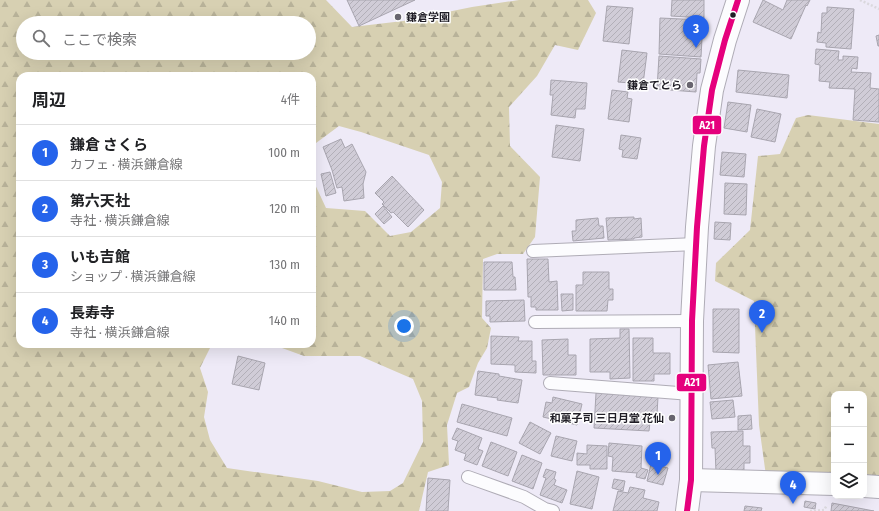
<!DOCTYPE html>
<html lang="ja">
<meta charset="utf-8">
<style>
:root{--surface:#fff;--page:#f6f6f6;--text:#202124;--muted:#757577;--line:#e0e0e0;--accent:#2563eb}
body{margin:0;font-family:"Fira Sans Condensed","Noto Sans JP",sans-serif;background:var(--page);color:var(--text)}
.controls{position:absolute;right:12px;bottom:12px;display:grid;overflow:hidden;border-radius:8px;box-shadow:0 4px 16px #0002}
.controls button{width:36px;height:36px;display:grid;place-items:center;padding:0;border:0;border-bottom:1px solid var(--line);background:var(--surface);color:var(--text);font:20px sans-serif}
.you{position:absolute;left:404px;top:326px;width:14px;height:14px;margin:-10px;border:3px solid #fff;border-radius:50%;background:#1a73e8;box-shadow:0 0 0 6px #1a73e833}
.badge{display:grid;place-items:center;width:26px;height:26px;border-radius:50%;background:var(--accent);color:#fff;font-size:13px;font-weight:700}
.pin{position:absolute;translate:-50% -33px;filter:drop-shadow(0 1px 2px #0008)}
.pin::after{content:'';position:absolute;top:21px;width:14px;height:12px;background:inherit;clip-path:polygon(0 0,100% 0,50% 100%)}
.list{margin:0;padding:0;list-style:none}
h2{display:flex;justify-content:space-between;align-items:center;height:52px;margin:0;padding:0 16px;font-size:17px}
h2 small{font-size:13px;font-weight:400;color:var(--muted)}
.list li{display:grid;grid-template-columns:26px 1fr auto;gap:12px;align-items:center;box-sizing:border-box;height:56px;padding:0 16px;border-top:1px solid var(--line)}
.list b{display:block;font-size:15px;white-space:nowrap}
.list p{margin:0;font-size:13px;white-space:nowrap;color:var(--muted)}
.list em{font-size:13px;font-style:normal;color:var(--muted)}
.icon{flex:none;width:22px;height:22px;fill:none;stroke:currentColor;stroke-width:2;stroke-linecap:round;stroke-linejoin:round}
.map{position:relative;flex:none;width:879px;height:511px;overflow:hidden}
.search{position:absolute;background:var(--surface);box-shadow:0 4px 16px #0002;left:16px;top:16px;width:300px;height:44px;display:flex;align-items:center;gap:10px;box-sizing:border-box;padding:0 14px;border-radius:22px;color:var(--muted);font-size:15px}
.panel{position:absolute;background:var(--surface);box-shadow:0 4px 16px #0002;left:16px;top:72px;width:300px;height:276px;border-radius:12px}
.map>svg:first-child{display:block}
.forest{fill:url(#forest-firs);fill-rule:evenodd}
.building{fill:url(#building-hatch);stroke:#a8a5af}
.lines{fill:none;stroke-linecap:round;stroke-linejoin:round}
.service-casing{stroke:#afacb6;stroke-width:14}
.minor-casing{stroke:#afacb6;stroke-width:24}
.primary-casing{stroke:#afacb6;stroke-width:24}
.path{stroke:#dad8dd;stroke-width:2.5;stroke-dasharray:2 2;stroke-linecap:butt}
.service{stroke:#fcfcfe;stroke-width:12}
.minor{stroke:#fcfcfe;stroke-width:22}
.primary{stroke:#fcfcfe;stroke-width:22}
.bus-1-casing{stroke:#fff;stroke-width:9}
.bus-1{stroke:#e5007d;stroke-width:6}
.bus-dot{fill:#201e26;stroke:#fff;stroke-width:1.5}
.poi-dot{fill:#68656f;stroke:#fff;stroke-width:1.5}
.labels{text-anchor:middle;dominant-baseline:central;stroke-width:3;stroke-linejoin:round;paint-order:stroke}
.poi-label{font-size:11px;font-weight:bold;fill:#201e26;stroke:#fff;text-anchor:end}
.line-badge{stroke:#fff;stroke-width:1.5}
.badge-label{font-size:11px;text-anchor:middle;font-weight:bold;fill:#fff}
</style>
<div class="map">
<svg width="879" height="511" viewBox="0 0 879 511">
<defs>
<pattern id="forest-firs" width="22" height="20" patternUnits="userSpaceOnUse"><rect width="22" height="20" fill="#d7d0b2"/><path d="M5 1l3.5 6h-7zM16 11l3.5 6h-7z" fill="#b8b299"/></pattern>
<pattern id="building-hatch" width="6" height="6" patternUnits="userSpaceOnUse"><rect width="6" height="6" fill="#d0ccd7"/><path d="M-1 1l2-2M0 6l6-6M5 7l2-2" fill="none" stroke="#b2afb8"/></pattern>
</defs>
<rect width="100%" height="100%" fill="#eeeaf7"/>
<path class="forest" d="M0 0H326L352 27 403 21 472 7 519 0H588L596 13 578 50 555 45 537 76 509 107 510 146 540 177 535 237 523 254H497L483 259 482 318 491 328 487 348 478 363 469 387 457 393 447 425 449 465 428 472 419 511H0ZM23 23H309V53H23ZM20 76H312V146L339 126 361 132 429 155 442 182 440 208 411 232 390 236 365 211 326 208 312 178V344H271L304 356H360L413 379 422 401 423 442 403 483 390 491 362 492 318 481 227 468 210 440 204 417 208 392 200 368 212 344H20Z
M808 115 879 124V481L864 480V394H834V479L766 476 759 425 754 301 715 281 716 263 750 230 758 156 780 154 796 118Z"/>
<path class="building" d="M347 0H415L359 26Z
M672 0H704V18L671 16Z
M763 0 783 10 787 0H810L807 6 806 5 791 39 753 22Z
M607 6 633 8 629 44 603 41Z
M827 7 854 9 851 49 826 47V43L817 42 818 32 821 33 822 13H827Z
M660 18 703 20 701 57 659 54Z
M879 35V46H878L876 36Z
M816 49 839 51 838 60H843V56L858 57 857 69 852 68 851 72 871 73 870 88 879 89V122L853 120 855 89 829 88 830 82 819 81 820 65 815 64Z
M622 50 647 53 643 84 618 82Z
M659 56 701 59 700 73H697L696 92 657 89Z
M738 70 789 75 787 98 736 92Z
M551 80 587 83 585 109H576L575 118 551 115 553 95H550Z
M612 90 628 92 627 98 632 99 629 122 608 119Z
M728 102 751 105 747 132 724 128Z
M757 109 781 114 775 142 751 137Z
M556 125 584 129 580 161 552 157Z
M621 135 641 138 637 159 622 157 623 150 619 149Z
M341 139 345 148 352 144 366 172 363 184 364 198 344 201 342 187 337 188 332 170 323 147Z
M722 152 746 154 744 177 720 175Z
M330 172 336 193 326 196 321 174Z
M392 176 424 210 408 227 393 212 391 213 382 204 384 202 375 193Z
M725 183 747 184 746 215 724 214Z
M383 206 392 217 384 224 375 214Z
M634 217V219L641 218 642 237 634 238V239L608 240 606 218Z
M598 218 599 226H603L604 238 573 241 572 231H576V220Z
M715 222 731 223 730 240 714 239Z
M527 259H548L549 282 557 281 558 310H536V307H531V297H528Z
M484 262H512L513 277H515L516 290H484Z
M583 272H609V289H613V300H608L607 311H576V285H583Z
M561 294H573V310L562 311Z
M524 300 525 321 490 322V316H486V301Z
M713 309H739V353L713 352Z
M620 329H629L630 378 610 379V372H590V339L620 338Z
M491 336 519 337 518 341H532V361H536V373L515 372V365L491 364Z
M633 338H653V353H670V374H654V381H633Z
M568 339V355H576V375H543L542 340Z
M238 356 265 363 259 390 232 384Z
M738 362 742 396 711 399 708 365Z
M478 371 499 374V376L522 380 518 403 497 400 498 398 475 395Z
M596 393 658 397 657 414 651 413 649 431 594 428Z
M553 397 582 404 577 425 543 417 546 402 552 403Z
M733 400 735 417 712 419 710 402Z
M462 404 512 418 507 436 457 422Z
M751 415 752 429 738 430V416Z
M530 422 551 433 540 454 519 443Z
M457 428 482 438 478 449 483 451 477 465 464 460 466 454 455 450 458 441 452 439Z
M743 431V446H750V463H744V470L716 472 715 448H712L711 432Z
M556 436 577 441 572 461 551 456Z
M491 442 517 452 508 476 482 466Z
M609 443 642 446 641 468 648 470 645 479 636 477 637 473 612 471 613 457 608 456Z
M587 445 607 446V469H590V465H577V453L587 454Z
M522 455 542 463 533 489 512 481Z
M651 464 668 468 663 485 647 481Z
M546 469 556 472 554 479 556 480 554 485 567 490 562 503 540 495 546 478 543 477Z
M577 471 599 477 592 509 570 504Z
M428 478 450 480 448 511H426Z
M614 479 625 481 623 491 612 488Z
M630 487 645 490 643 498 659 502 657 511H613L618 491 628 493Z
M805 501 816 503 815 509 804 507Z
M832 503 874 511H831Z
M745 506 762 508 761 511H744Z"/>
<g class="lines">
<defs>
<path id="service" d="M533 251 696 244
M535 322 692 321
M550 383 691 394
M468 477 524 497 545 509 553 511"/>
<path id="minor" d="M691 480 834 484
M864 486 879 487"/>
<path id="primary" d="M687 511 691 480 692 321 697 227 704 146 712 90 725 40 738 0"/>
</defs>
<use href="#service" class="service-casing"/>
<use href="#minor" class="minor-casing"/>
<use href="#primary" class="primary-casing"/>
<path class="path" d="M860 0 879 9
M810 511 824 510 827 505"/>
<use href="#service" class="service"/>
<use href="#minor" class="minor"/>
<use href="#primary" class="primary"/>
<defs>
<path id="bus-1" d="M687 511 691 480 692 321 697 227 704 146 712 90 725 40 738 0"/>
</defs>
<use href="#bus-1" class="bus-1-casing"/>
<use href="#bus-1" class="bus-1"/>
</g>
<circle class="bus-dot" cx="733" cy="15" r="3.5"/>
<g class="poi-dot">
<circle cx="398" cy="17" r="4"/>
<circle cx="690" cy="85" r="4"/>
<circle cx="672" cy="418" r="4"/>
</g>
<g class="labels">
<g class="poi-label">
<text x="406" y="17" text-anchor="start">鎌倉学園</text>
<text x="682" y="85">鎌倉てとら</text>
<text x="664" y="418">和菓子司 三日月堂 花仙</text>
</g>
</g>
<g class="line-badge">
<rect x="692" y="115" width="30" height="20" rx="4" fill="#e5007d"/>
<rect x="676" y="373" width="31" height="19" rx="4" fill="#e5007d"/>
</g>
<g class="badge-label">
<text x="707" y="129">A21</text>
<text x="692" y="386">A21</text>
</g>
</svg>
<div class="controls">
<button>+</button>
<button>−</button>
<button><svg class="icon" aria-label="layers" viewBox="0 0 24 24"><path d="M12 4l9 5-9 5-9-5zM3 14l9 5 9-5"/></svg></button>
</div>
<div class="you"></div>
<div class="pin badge" style="left:658px;top:475px">1</div>
<div class="pin badge" style="left:762px;top:333px">2</div>
<div class="pin badge" style="left:696px;top:48px">3</div>
<div class="pin badge" style="left:793px;top:504px">4</div>
<div class="search"><svg class="icon" aria-label="search" viewBox="0 0 24 24"><circle cx="10" cy="10" r="6"/><path d="M15 15l6 6"/></svg>ここで検索</div>
<section class="panel">
<h2>周辺<small>4件</small></h2>
<ul class="list">
<li><span class="badge">1</span><div><b>鎌倉 さくら</b><p>カフェ · 横浜鎌倉線</p></div><em>100 m</em></li>
<li><span class="badge">2</span><div><b>第六天社</b><p>寺社 · 横浜鎌倉線</p></div><em>120 m</em></li>
<li><span class="badge">3</span><div><b>いも吉館</b><p>ショップ · 横浜鎌倉線</p></div><em>130 m</em></li>
<li><span class="badge">4</span><div><b>長寿寺</b><p>寺社 · 横浜鎌倉線</p></div><em>140 m</em></li>
</ul>
</section>
</div>
